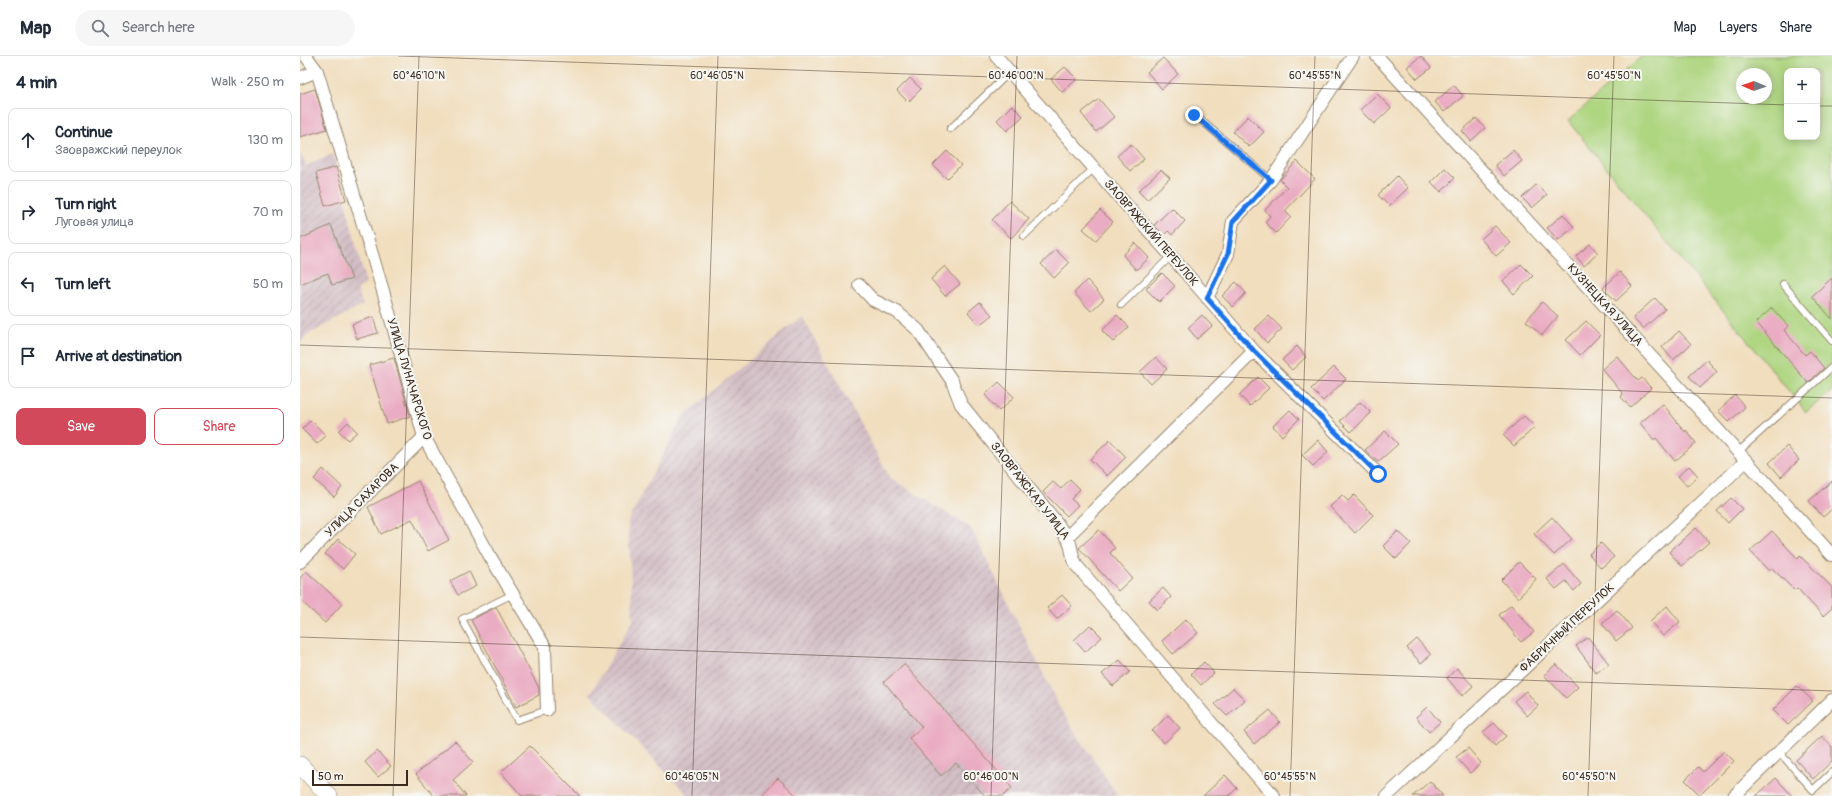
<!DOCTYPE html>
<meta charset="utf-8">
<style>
:root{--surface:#fff;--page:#f6f6f7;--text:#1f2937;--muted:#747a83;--line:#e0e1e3;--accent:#d1495b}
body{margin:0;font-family:Pangolin,sans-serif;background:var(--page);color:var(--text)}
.controls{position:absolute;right:12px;top:12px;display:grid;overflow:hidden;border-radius:8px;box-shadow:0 2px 10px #0003}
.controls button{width:36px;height:36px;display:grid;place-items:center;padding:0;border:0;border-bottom:1px solid var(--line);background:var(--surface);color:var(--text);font:20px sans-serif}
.compass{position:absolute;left:1436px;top:12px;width:36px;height:36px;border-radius:50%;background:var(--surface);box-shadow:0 2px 10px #0003;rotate:272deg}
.scale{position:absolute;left:12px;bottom:10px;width:96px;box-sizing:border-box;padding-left:4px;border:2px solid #3b2a1e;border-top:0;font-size:11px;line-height:14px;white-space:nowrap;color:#3b2a1e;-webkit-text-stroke:3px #f6f6f2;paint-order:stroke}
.stop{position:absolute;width:12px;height:12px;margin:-9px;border:3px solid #1a73e8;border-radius:50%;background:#fff}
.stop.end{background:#1a73e8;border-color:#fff;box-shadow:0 1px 4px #0008}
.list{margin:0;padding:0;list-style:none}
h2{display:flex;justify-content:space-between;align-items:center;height:52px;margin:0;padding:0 16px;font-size:17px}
h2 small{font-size:13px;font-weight:400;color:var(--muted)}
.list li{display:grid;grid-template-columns:26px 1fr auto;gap:12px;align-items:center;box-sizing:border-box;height:64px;margin:0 8px 8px;padding:0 8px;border:1px solid var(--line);border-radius:8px}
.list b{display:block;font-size:15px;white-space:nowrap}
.list p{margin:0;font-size:13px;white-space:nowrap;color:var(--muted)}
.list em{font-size:13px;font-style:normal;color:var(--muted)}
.actions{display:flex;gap:8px;padding:12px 16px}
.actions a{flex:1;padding:9px 0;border:1px solid var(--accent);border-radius:8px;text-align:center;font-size:14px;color:var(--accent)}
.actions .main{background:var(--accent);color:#fff}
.icon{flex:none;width:22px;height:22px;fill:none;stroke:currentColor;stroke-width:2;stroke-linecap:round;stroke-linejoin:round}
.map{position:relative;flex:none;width:1532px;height:740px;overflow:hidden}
header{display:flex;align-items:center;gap:24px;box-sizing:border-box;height:56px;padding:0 20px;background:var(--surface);border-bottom:1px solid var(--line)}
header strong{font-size:19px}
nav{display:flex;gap:22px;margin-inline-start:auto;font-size:14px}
.search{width:280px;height:36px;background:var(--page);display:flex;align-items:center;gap:10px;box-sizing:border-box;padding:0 14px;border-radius:22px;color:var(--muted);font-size:15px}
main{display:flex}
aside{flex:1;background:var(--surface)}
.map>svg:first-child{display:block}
.industrial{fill:url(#industrial-furrows)}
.green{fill:#aed580;stroke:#74804f;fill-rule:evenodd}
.building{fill:#eaacc2}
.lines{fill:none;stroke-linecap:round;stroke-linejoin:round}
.service-casing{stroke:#96846e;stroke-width:8}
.minor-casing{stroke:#96846e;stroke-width:14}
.secondary-casing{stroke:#96846e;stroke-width:18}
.service{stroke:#fff;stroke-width:6}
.minor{stroke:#fff;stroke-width:12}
.secondary{stroke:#fff;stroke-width:17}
.route{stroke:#1a73e8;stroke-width:5}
.ticks{fill:none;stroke:#3b2a1e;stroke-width:1;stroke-opacity:0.45}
.labels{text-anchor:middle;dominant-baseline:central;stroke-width:4;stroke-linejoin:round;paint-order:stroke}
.street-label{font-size:12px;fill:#3b2a1e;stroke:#f6f6f2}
.ticks-label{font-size:10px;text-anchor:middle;fill:#3b2a1e;stroke:#f6f6f2;stroke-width:4;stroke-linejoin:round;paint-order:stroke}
</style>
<header>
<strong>Map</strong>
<div class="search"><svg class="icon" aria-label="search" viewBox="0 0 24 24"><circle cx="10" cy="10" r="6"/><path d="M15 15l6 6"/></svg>Search here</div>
<nav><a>Map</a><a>Layers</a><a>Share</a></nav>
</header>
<main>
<aside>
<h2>4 min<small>Walk · 250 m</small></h2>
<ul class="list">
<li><svg class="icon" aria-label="ahead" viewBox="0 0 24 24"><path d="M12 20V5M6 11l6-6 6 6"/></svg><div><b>Continue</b><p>Заовражский переулок</p></div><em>130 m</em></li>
<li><svg class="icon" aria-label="right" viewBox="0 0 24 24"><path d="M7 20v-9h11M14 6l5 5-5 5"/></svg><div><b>Turn right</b><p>Луговая улица</p></div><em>70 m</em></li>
<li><svg class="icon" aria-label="left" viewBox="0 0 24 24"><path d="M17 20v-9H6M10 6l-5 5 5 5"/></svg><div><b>Turn left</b></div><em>50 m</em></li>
<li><svg class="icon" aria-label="arrive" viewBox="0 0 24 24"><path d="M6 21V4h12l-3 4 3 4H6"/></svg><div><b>Arrive at destination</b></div></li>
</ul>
<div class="actions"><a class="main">Save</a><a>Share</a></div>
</aside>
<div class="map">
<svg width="1532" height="740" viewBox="0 0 1532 740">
<defs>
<pattern id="industrial-furrows" width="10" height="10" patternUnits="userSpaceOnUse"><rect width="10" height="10" fill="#d2bdc5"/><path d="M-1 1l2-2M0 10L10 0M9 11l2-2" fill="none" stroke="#ac9a9f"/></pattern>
</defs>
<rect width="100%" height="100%" fill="#f6f6f2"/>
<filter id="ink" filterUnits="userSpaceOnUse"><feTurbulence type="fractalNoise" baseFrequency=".025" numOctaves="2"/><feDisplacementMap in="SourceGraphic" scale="8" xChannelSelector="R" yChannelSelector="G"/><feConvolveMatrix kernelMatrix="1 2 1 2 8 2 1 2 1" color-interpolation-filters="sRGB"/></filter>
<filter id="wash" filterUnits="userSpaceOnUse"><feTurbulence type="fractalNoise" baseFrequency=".012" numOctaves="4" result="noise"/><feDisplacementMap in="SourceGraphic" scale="16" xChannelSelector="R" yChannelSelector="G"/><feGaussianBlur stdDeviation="0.9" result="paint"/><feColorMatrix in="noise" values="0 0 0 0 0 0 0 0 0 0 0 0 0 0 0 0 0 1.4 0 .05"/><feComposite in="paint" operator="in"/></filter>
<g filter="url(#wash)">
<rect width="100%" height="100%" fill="#f1debe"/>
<path class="industrial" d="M0 97 6 110 33 98 66 228 57 233 63 249 7 279 0 288Z
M502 260 590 422 671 472 762 656 818 740H389L290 638 333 564 328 465 383 360Z"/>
<path class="green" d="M1342 0H1532V335L1506 356 1268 65ZM1487 15H1517V81H1487ZM1442 18H1466V42H1442Z"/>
<g id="blocks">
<path class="building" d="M1121 0 1131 12 1117 23 1107 11Z
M863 2 878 18 862 33 847 16Z
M765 11 777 23 762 36 751 23Z
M610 22 621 33 608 46 597 35Z
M1154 29 1163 40 1144 56 1135 46Z
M15 33 27 73 0 81V38Z
M1077 38 1091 52 1074 68 1060 54Z
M799 43 814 61 796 76 781 57Z
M712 49 723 60 707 75 697 64Z
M948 60 964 76 949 91 933 76Z
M1176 62 1185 72 1171 85 1162 75Z
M831 88 844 103 830 115 817 100Z
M1213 94 1222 105 1204 120 1195 109Z
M647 95 661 109 647 123 633 109Z
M997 105 1015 123 985 155 991 161 976 177 965 166 970 160 965 154 987 131 980 124Z
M36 111 46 144 25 150 16 117Z
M1145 112 1155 122 1141 136 1131 126Z
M861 114 870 122 847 144 838 135Z
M1097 120 1108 132 1089 150 1078 139Z
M1237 128 1247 139 1232 152 1222 142Z
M710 145 729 163 711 182 692 164Z
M872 152 885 165 872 179 868 175 864 179 854 169Z
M800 154 813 166 796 184 783 173Z
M1263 158 1274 171 1258 184 1247 172Z
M31 169 52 223 32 229 28 217 0 228V183Z
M1195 170 1211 187 1196 200 1181 183Z
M835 187 849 202 836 214 823 199Z
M1290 188 1298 197 1284 210 1276 200Z
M756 194 769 207 754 222 741 208Z
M1221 208 1233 220 1214 238 1203 225Z
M645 210 660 228 645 240 631 223Z
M1320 216 1332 230 1316 245 1303 232Z
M862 217 875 230 859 246 846 233Z
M1532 222V263L1512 240Z
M787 224 804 243 791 255 774 237Z
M936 226 946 237 933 251 922 240Z
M1355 242 1365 253 1343 273 1333 262Z
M680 246 692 259 679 269 668 256Z
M1242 246 1258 260 1242 279 1226 265Z
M1472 252 1488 270 1484 274 1505 299 1510 295 1524 312 1508 327 1456 266Z
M817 259 829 271 813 286 802 275Z
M902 259 912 270 897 283 888 272Z
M969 260 982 273 967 287 955 273Z
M73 261 78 277 57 283 52 268Z
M1286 265 1300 279 1280 299 1266 284Z
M1379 275 1391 288 1373 304 1362 291Z
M997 290 1006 301 992 314 982 304Z
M1317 300 1338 325 1342 322 1351 332 1330 351 1321 341 1323 338 1302 313Z
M856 301 867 313 851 328 840 316Z
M94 302 110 360 87 368 69 309Z
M1407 304 1417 316 1400 332 1389 320Z
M1034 311 1046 323 1023 345 1011 333Z
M958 321 969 332 950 350 939 339Z
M699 326 714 341 699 355 685 339Z
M1435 339 1445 351 1429 366 1418 355Z
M1060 346 1071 357 1051 376 1040 365Z
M1363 348 1385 376 1386 374 1396 387 1375 405 1356 382 1354 384 1340 367Z
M990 354 999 363 982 380 973 370Z
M1224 360 1235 371 1214 390 1203 379Z
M11 364 26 380 17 388 2 373Z
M48 366 57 376 48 384 39 375Z
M1085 375 1098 388 1078 406 1065 394Z
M810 384 826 401 807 420 790 403Z
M1018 384 1028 396 1013 410 1002 399Z
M1487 390 1499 404 1481 421 1469 407Z
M1389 410 1398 420 1387 430 1378 420Z
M23 413 42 431 34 441 14 423Z
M770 423 780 433 771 443 778 449 767 460 743 436 753 426 761 433Z
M118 425 149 484 128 495 112 463 81 478 68 451Z
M1532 425V453L1523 461 1509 445Z
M1042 439 1048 445 1054 439 1073 459 1055 477 1030 451Z
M1431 442 1442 453 1428 467 1417 455Z
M1252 461 1272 483 1254 499 1234 478Z
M1396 472 1409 486 1382 510 1369 496Z
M799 474 815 492 810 497 832 522 818 535 779 492Z
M1098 475 1111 487 1096 503 1083 490Z
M1472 475 1498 503 1500 500 1532 531V552L1523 560 1497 532 1494 534 1472 512 1469 515 1450 495Z
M38 483 55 498 43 513 25 498Z
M1301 487 1314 501 1301 512 1289 498Z
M1219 506 1236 523 1218 542 1201 524Z
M1264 508 1281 528 1274 535 1266 525 1256 533 1247 523Z
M6 515 42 548 25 567 0 544V522Z
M169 515 176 530 158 539 150 525Z
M863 532 871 541 858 554 849 545Z
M762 539 772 550 757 563 747 552Z
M1211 549 1234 576 1221 586 1199 559Z
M1367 550 1380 566 1363 580 1350 565Z
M196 551 239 632V639L216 651 171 564Z
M1317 554 1332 572 1316 585 1302 567Z
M886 563 898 577 873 598 862 585Z
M790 569 802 581 785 596 774 584Z
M1288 581 1309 608 1296 617 1276 590Z
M1117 583 1131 599 1121 607 1107 592Z
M820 604 830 616 813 630 802 618Z
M904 606 914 617 901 629 891 618Z
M604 608 712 732 703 740H685L656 707 641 720 609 682 622 671 584 626Z
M1256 608 1278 631 1266 642 1244 619Z
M1157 612 1173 630 1162 640 1147 622Z
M1497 630 1513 645 1488 669 1473 654Z
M933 632 945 644 927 660 915 648Z
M1226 635 1238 650 1227 660 1214 645Z
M1127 651 1140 666 1129 676 1116 661Z
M970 654 980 666 954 688 944 676Z
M868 659 880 672 864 687 852 675Z
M1194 667 1206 680 1195 690 1183 676Z
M1522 680 1532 691V705L1513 723 1496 704Z
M155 685 173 706 153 724 166 740H134L116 718Z
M230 690 280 740H222L201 716Z
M1168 692 1181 707 1170 717 1156 701Z
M77 695 91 710 78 721 65 706Z
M1424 695 1434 705 1400 739 1385 724 1398 711 1403 716Z
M925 719 937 732 929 740H903Z
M478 722 497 740H461Z
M1476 722 1492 740H1456Z
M1130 725 1143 740H1113Z"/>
</g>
</g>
<g filter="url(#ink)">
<use href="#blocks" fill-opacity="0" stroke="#96846e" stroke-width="1"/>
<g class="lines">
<defs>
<path id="service" d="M895 59 971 124
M650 73 710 16
M724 180 794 112
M1483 228 1532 285
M821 249 871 200
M1438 396 1532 311
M213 538 162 563 217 664 247 654
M1479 696 1513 734 1532 716"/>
<path id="minor" d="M6 0 17 15 83 235 124 381 191 502 245 591 247 654
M696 0 954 295 1078 418
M1077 0 1532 499
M0 22 17 15
M559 229 573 244 597 256 618 274 652 325 661 348 757 467 770 487 773 501 776 509 974 740
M907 242 928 198 933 165 971 124 1053 0
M767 481 954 295
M0 506 124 381
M1087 740 1446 405
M1434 740 1532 644"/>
<path id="secondary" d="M0 709 29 740"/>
</defs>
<use href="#service" class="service-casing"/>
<use href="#minor" class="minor-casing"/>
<use href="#secondary" class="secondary-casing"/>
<use href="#service" class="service"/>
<use href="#minor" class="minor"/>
<use href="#secondary" class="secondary"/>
</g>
</g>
<g class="lines" filter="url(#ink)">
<path class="route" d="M894 59 971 124 933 166 928 198 907 242 954 295 1078 418"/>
</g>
<path class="ticks" d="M98 0 1487 49M1517 50H1532M0 289 1532 342M0 581 1532 635M93 740 119 0M392 740 418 0M691 740 717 0M990 740 1015 0M1288 740 1314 0"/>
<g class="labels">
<g class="street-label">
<text transform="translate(851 177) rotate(49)">ЗАОВРАЖСКИЙ ПЕРЕУЛОК</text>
<text transform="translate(1305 249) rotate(48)">КУЗНЕЦКАЯ УЛИЦА</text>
<text transform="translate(109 323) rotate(73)">УЛИЦА ЛУНАЧАРСКОГО</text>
<text transform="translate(730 435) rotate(52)">ЗАОВРАЖСКАЯ УЛИЦА</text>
<text transform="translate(62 444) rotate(-45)">УЛИЦА САХАРОВА</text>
<text transform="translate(1267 572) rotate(-43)">ФАБРИЧНЫЙ ПЕРЕУЛОК</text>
</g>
</g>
<g class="ticks-label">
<text x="119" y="23">60°46'10"N</text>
<text x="417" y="23">60°46'05"N</text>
<text x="716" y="23">60°46'00"N</text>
<text x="1015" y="23">60°45'55"N</text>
<text x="1314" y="23">60°45'50"N</text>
<text x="392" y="724">60°46'05"N</text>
<text x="691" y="724">60°46'00"N</text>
<text x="990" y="724">60°45'55"N</text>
<text x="1289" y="724">60°45'50"N</text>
</g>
</svg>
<div class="controls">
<button>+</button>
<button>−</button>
</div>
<svg class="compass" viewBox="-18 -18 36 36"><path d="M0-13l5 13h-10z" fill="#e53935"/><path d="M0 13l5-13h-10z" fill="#747a83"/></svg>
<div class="scale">50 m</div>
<div class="stop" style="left:1078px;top:418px"></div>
<div class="stop end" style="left:894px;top:59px"></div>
</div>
</main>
